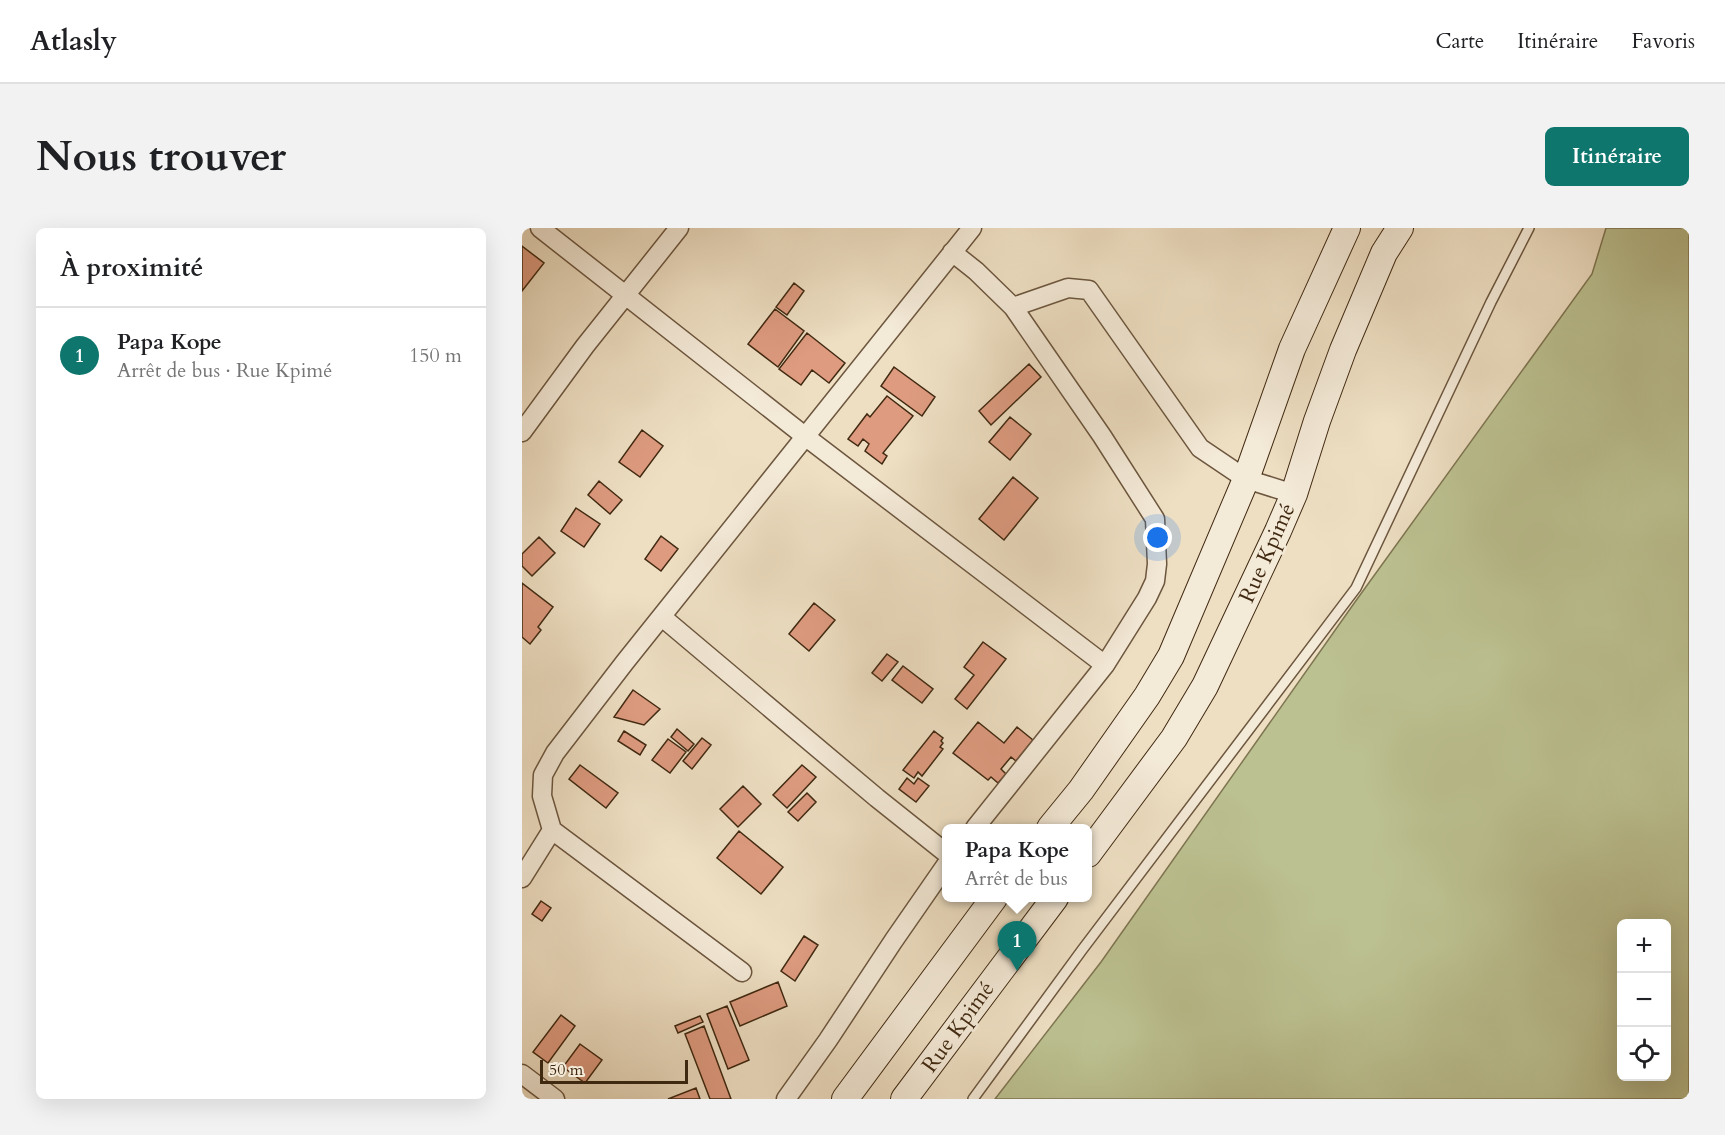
<!DOCTYPE html>
<html lang="fr">
<meta charset="utf-8">
<style>
:root{--surface:#fff;--page:#f2f2f2;--text:#202124;--muted:#757577;--line:#e0e0e0;--accent:#0f766e}
body{margin:0;font-family:Cardo,serif;background:var(--page);color:var(--text)}
.controls{position:absolute;right:18px;bottom:18px;display:grid;overflow:hidden;border-radius:9px;box-shadow:0 6px 24px #0002}
.controls button{width:54px;height:54px;display:grid;place-items:center;padding:0;border:0;border-bottom:2px solid var(--line);background:var(--surface);color:var(--text);font:30px sans-serif}
.scale{position:absolute;left:18px;bottom:15px;width:148px;box-sizing:border-box;padding-left:6px;border:3px solid #402911;border-top:0;font-size:16px;line-height:21px;white-space:nowrap;color:#402911;-webkit-text-stroke:4px #f4ead8;paint-order:stroke}
.you{position:absolute;left:636px;top:310px;width:21px;height:21px;margin:-15px;border:4px solid #fff;border-radius:50%;background:#1a73e8;box-shadow:0 0 0 9px #1a73e833}
.badge{display:grid;place-items:center;width:39px;height:39px;border-radius:50%;background:var(--accent);color:#fff;font-size:20px;font-weight:700}
.pin{position:absolute;translate:-50% -50px;filter:drop-shadow(0 2px 3px #0008)}
.pin::after{content:'';position:absolute;top:32px;width:21px;height:18px;background:inherit;clip-path:polygon(0 0,100% 0,50% 100%)}
.popup{position:absolute;left:420px;top:596px;width:150px;height:78px;box-sizing:border-box;display:grid;place-content:center;border-radius:9px;background:var(--surface);filter:drop-shadow(0 2px 4px #0005);font-size:20px;white-space:nowrap;color:var(--muted)}
.popup b{font-size:22px;color:var(--text)}
.popup::after{content:'';position:absolute;left:50%;top:100%;margin-left:-12px;border:12px solid transparent;border-top-color:var(--surface)}
.list{margin:0;padding:0;list-style:none}
h2{display:flex;justify-content:space-between;align-items:center;height:78px;margin:0;padding:0 24px;font-size:26px}
h2 small{font-size:20px;font-weight:400;color:var(--muted)}
.list li{display:grid;grid-template-columns:39px 1fr auto;gap:18px;align-items:center;box-sizing:border-box;height:96px;padding:0 24px;border-top:2px solid var(--line)}
.list b{display:block;font-size:22px;white-space:nowrap}
.list p{margin:0;font-size:20px;white-space:nowrap;color:var(--muted)}
.list em{font-size:20px;font-style:normal;color:var(--muted)}
.icon{flex:none;width:33px;height:33px;fill:none;stroke:currentColor;stroke-width:2;stroke-linecap:round;stroke-linejoin:round}
.map{position:relative;flex:none;width:1167px;height:871px;overflow:hidden;border-radius:9px}
header{display:flex;align-items:center;gap:36px;box-sizing:border-box;height:84px;padding:0 30px;background:var(--surface);border-bottom:2px solid var(--line)}
header strong{font-size:28px}
nav{display:flex;gap:33px;margin-inline-start:auto;font-size:21px}
.intro{display:flex;align-items:center;justify-content:space-between;box-sizing:border-box;height:144px;padding:0 36px}
h1{margin:0;font-size:42px}
.button{padding:15px 27px;border-radius:9px;background:var(--accent);color:#fff;font-size:21px;font-weight:700}
main{display:flex;gap:36px;padding:0 36px}
aside{flex:1;background:var(--surface);border-radius:9px;box-shadow:0 6px 24px #0002}
.map>svg:first-child{display:block}
.green{fill:#bcc191;stroke:#7e7551;stroke-width:1.5;fill-rule:evenodd}
.building{fill:#de9b80;stroke:#402911;stroke-width:1.5}
.lines{fill:none;stroke-linecap:round;stroke-linejoin:round}
.lane-casing{stroke:#6c563e;stroke-width:12}
.street-casing{stroke:#6c563e;stroke-width:21}
.secondary-casing{stroke:#402911;stroke-width:28}
.lane{stroke:#f4ead8;stroke-width:9}
.street{stroke:#f4ead8;stroke-width:18}
.secondary{stroke:#f4ead8;stroke-width:26}
.labels{text-anchor:middle;dominant-baseline:central;stroke-width:5;stroke-linejoin:round;paint-order:stroke}
.street-label{font-size:22px;fill:#402911;stroke:#f4ead8}
</style>
<header>
<strong>Atlasly</strong>
<nav><a>Carte</a><a>Itinéraire</a><a>Favoris</a></nav>
</header>
<div class="intro"><h1>Nous trouver</h1><a class="button">Itinéraire</a></div>
<main>
<aside>
<h2>À proximité<small></small></h2>
<ul class="list">
<li><span class="badge">1</span><div><b>Papa Kope</b><p>Arrêt de bus · Rue Kpimé</p></div><em>150 m</em></li>
</ul>
</aside>
<div class="map">
<svg width="1167" height="871" viewBox="0 0 1167 871">
<rect width="100%" height="100%" fill="#eedfc3"/>
<filter id="stains"><feTurbulence type="fractalNoise" baseFrequency=".00333" numOctaves="4"/><feColorMatrix values="0 0 0 0 .2 0 0 0 0 .09 0 0 0 0 .02 0 0 0 .5 -.17"/></filter>
<radialGradient id="worn" r=".72"><stop offset=".6" stop-color="#630" stop-opacity="0"/><stop offset="1" stop-color="#630" stop-opacity=".3"/></radialGradient>
<path class="green" d="M1084 0H1167V871H473L579 734 833 374 1070 46ZM1100 696H1144V848H1100Z"/>
<path class="building" d="M0 18 22 35 0 63Z
M272 55 282 63 265 87 254 79Z
M253 81 282 103 256 139 226 116Z
M285 105 323 135 307 155 290 142 279 157 257 141Z
M507 136 519 149 469 197 457 183Z
M372 139 413 169 400 188 359 158Z
M365 168 391 188 361 225 365 228 360 236 343 223 347 216 341 211 336 218 326 211 345 186 348 189Z
M488 189 509 206 488 232 467 214Z
M120 202 141 218 118 249 97 234Z
M491 249 516 270 482 312 457 291Z
M77 253 100 272 88 286 66 267Z
M54 280 78 296 62 319 39 303Z
M139 308 156 321 139 343 123 331Z
M17 309 33 325 10 348 0 338V326Z
M0 355 31 379 16 399 19 402 8 416 0 409Z
M292 375 313 392 287 423 267 406Z
M461 414 484 431 445 481 433 471 452 447 442 439Z
M365 426 376 434 360 453 350 445Z
M381 438 411 461 400 475 370 452Z
M111 462 138 481 122 497 92 489Z
M456 494 482 515 495 499 511 512 494 533 489 529 479 541 484 546 476 555 469 549 466 552 431 525Z
M155 501 172 516 166 523 149 509Z
M102 503 124 517 118 527 96 513Z
M412 503 421 510 419 513 421 515 418 519 421 521 400 548 396 544 392 550 381 542Z
M180 510 189 517 170 541 161 533Z
M146 511 164 524 148 545 130 532Z
M58 537 96 565 84 580 47 551Z
M280 537 294 549 265 580 251 567Z
M385 550 392 556 396 550 407 558 394 574 377 561Z
M221 558 239 576 216 599 198 581Z
M285 565 294 574 276 593 266 584Z
M217 603 261 639 239 666 195 630Z
M19 673 29 680 20 693 10 686Z
M282 708 296 717 273 753 259 743Z
M256 754 265 778 218 798 208 774Z
M205 778 227 832 206 841 185 786Z
M39 787 53 798 26 835 11 824Z
M178 788 181 794 156 805 153 798Z
M182 798 209 871H188L163 806Z
M58 816 80 832 63 855 41 839Z
M174 860 178 871H146Z"/>
<g class="lines">
<defs>
<path id="lane" d="M451 871 560 722 834 360 969 74 1007 0"/>
<path id="street" d="M18 0 284 209 583 437
M430 24 454 43 491 79 580 208 633 291 635 336 633 353 625 370 583 437 453 600
M491 79 546 60 567 62 678 220 724 251 772 266
M0 204 63 118 157 0
M140 389 355 570 424 625
M0 650 30 602
M220 744 30 602 20 568 21 547 33 525 103 434 450 0
M0 846 33 871
M264 871 306 812 372 712 424 637"/>
<path id="secondary" d="M528 600 559 562 625 468 649 428 724 251 770 121 825 0
M566 626 652 510 683 458 756 303 772 266 795 193 821 122 862 25 878 0
M323 871 472 670
M382 871 533 670"/>
</defs>
<use href="#lane" class="lane-casing"/>
<use href="#street" class="street-casing"/>
<use href="#secondary" class="secondary-casing"/>
<use href="#lane" class="lane"/>
<use href="#street" class="street"/>
<use href="#secondary" class="secondary"/>
</g>
<g class="labels">
<g class="street-label">
<text transform="translate(745 325) rotate(-66)">Rue Kpimé</text>
<text transform="translate(436 799) rotate(-54)">Rue Kpimé</text>
</g>
</g>
<rect width="100%" height="100%" filter="url(#stains)"/>
<rect width="100%" height="100%" fill="url(#worn)"/>
</svg>
<div class="controls">
<button>+</button>
<button>−</button>
<button><svg class="icon" aria-label="locate" viewBox="0 0 24 24"><circle cx="12" cy="12" r="6"/><path d="M12 2v4M12 18v4M2 12h4M18 12h4"/></svg></button>
</div>
<div class="scale">50 m</div>
<div class="you"></div>
<div class="pin badge" style="left:495px;top:743px">1</div>
<div class="popup"><b>Papa Kope</b>Arrêt de bus</div>
</div>
</main>
